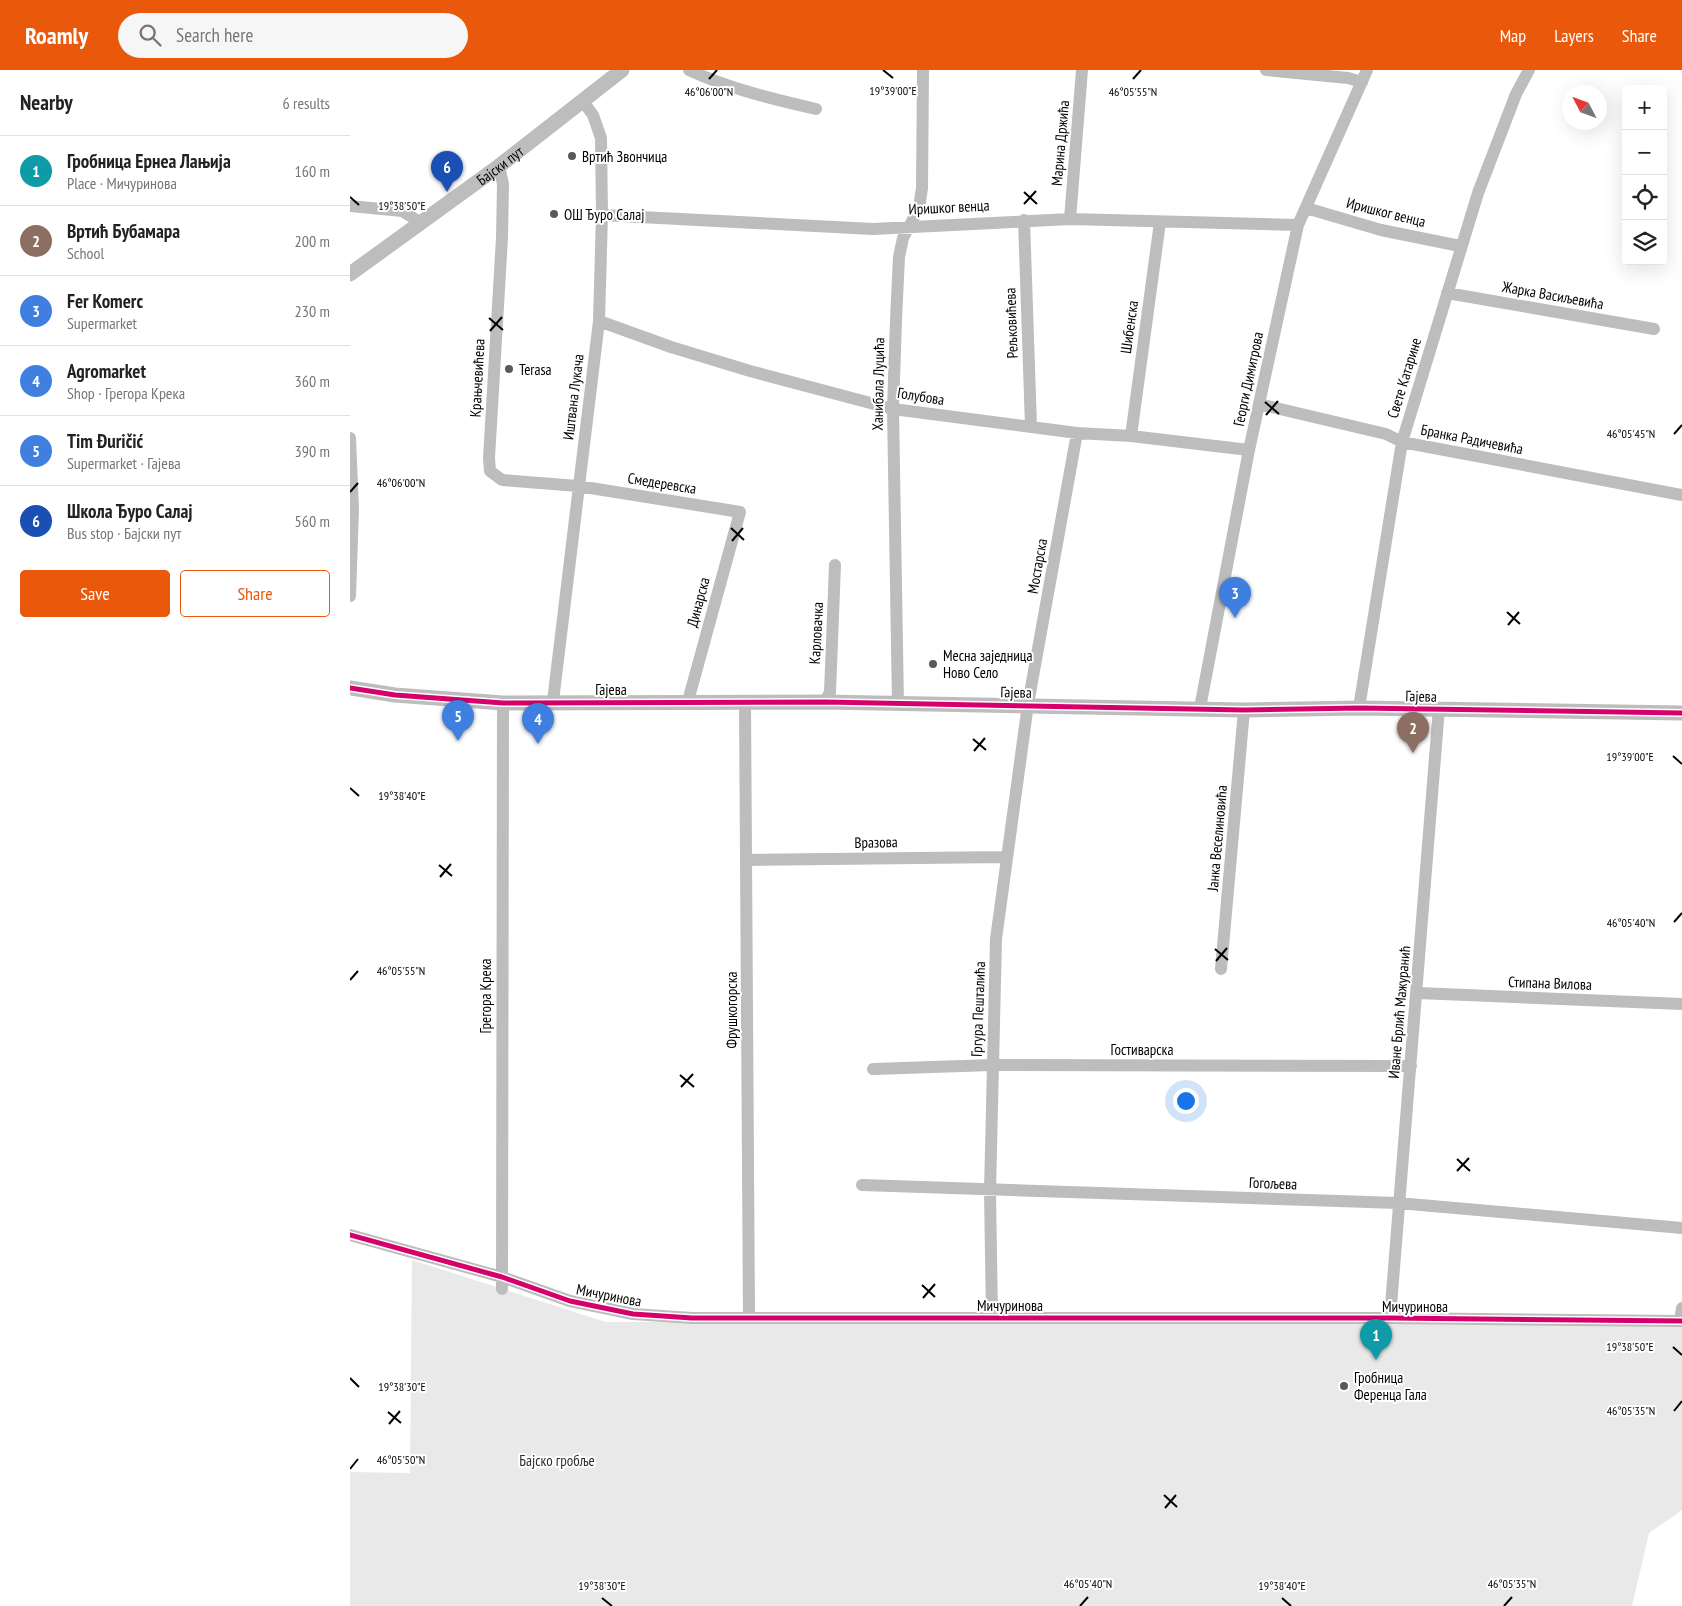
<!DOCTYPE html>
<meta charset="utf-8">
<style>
:root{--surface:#fff;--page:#f6f6f6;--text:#222;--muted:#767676;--line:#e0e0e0;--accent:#ea580c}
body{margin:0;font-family:"PT Sans Narrow",sans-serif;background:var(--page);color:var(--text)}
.controls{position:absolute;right:15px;top:15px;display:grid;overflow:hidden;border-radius:5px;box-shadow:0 5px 20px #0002}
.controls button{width:45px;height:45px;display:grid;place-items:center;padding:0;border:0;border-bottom:1px solid var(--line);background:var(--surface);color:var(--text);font:25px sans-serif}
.compass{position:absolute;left:1212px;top:15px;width:45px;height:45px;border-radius:50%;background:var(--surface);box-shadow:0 5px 20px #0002;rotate:311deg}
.you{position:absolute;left:835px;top:1030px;width:18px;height:18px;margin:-12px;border:4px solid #fff;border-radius:50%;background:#1a73e8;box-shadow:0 0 0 8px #1a73e833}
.badge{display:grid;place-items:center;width:32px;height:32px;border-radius:50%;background:var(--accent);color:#fff;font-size:16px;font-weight:700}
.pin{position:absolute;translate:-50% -41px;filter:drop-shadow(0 1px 2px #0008)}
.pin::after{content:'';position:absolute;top:26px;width:18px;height:15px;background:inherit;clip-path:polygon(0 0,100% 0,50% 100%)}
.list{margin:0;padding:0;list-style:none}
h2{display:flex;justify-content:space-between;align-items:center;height:65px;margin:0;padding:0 20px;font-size:21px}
h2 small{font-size:16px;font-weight:400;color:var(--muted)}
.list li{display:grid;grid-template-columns:32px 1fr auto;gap:15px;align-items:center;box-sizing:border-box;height:70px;padding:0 20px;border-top:1px solid var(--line)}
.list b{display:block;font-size:19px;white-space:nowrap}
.list p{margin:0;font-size:16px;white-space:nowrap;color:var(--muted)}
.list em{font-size:16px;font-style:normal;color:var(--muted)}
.actions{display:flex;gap:10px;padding:15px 20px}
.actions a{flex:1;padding:11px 0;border:1px solid var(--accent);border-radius:5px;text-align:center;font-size:18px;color:var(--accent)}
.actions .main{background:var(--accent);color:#fff}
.icon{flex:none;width:28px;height:28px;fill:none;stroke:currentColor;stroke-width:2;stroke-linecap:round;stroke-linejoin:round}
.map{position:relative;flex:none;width:1332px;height:1536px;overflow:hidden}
header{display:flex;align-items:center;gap:30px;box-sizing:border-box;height:70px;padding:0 25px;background:var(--accent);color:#fff}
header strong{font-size:24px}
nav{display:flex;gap:28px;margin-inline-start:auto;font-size:18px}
.search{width:350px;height:45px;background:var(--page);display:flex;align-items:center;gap:12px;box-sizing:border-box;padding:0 18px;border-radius:28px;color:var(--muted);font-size:19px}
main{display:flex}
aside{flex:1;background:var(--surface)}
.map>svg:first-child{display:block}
.green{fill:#e9e9e9}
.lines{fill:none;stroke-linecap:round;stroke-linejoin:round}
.minor{stroke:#bdbdbd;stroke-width:12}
.tertiary{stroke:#bdbdbd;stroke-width:15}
.cycleway-casing{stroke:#fff;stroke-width:8}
.cycleway{stroke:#d6006c;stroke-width:5}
.ticks{fill:none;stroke:#000;stroke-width:2}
.poi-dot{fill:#595959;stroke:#fff;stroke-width:2}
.labels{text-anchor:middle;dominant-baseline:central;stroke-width:4;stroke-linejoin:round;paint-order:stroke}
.street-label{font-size:15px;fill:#000;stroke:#fff}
.poi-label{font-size:15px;fill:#000;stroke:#fff;text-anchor:start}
.park-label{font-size:15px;fill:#2e2e2e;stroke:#fff}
.ticks-label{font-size:12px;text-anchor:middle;fill:#000;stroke:#fff;stroke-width:4;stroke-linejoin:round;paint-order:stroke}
</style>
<header>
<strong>Roamly</strong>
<div class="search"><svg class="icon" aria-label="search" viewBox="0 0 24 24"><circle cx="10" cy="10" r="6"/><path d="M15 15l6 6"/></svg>Search here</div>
<nav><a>Map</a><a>Layers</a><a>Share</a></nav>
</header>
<main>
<aside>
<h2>Nearby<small>6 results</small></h2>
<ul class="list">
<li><span class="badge" style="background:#0f9aa8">1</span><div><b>Гробница Ернеа Лањија</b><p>Place · Мичуринова</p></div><em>160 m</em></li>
<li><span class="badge" style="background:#8d6e63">2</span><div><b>Вртић Бубамара</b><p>School</p></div><em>200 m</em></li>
<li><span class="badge" style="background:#3f7fe0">3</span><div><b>Fer Komerc</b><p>Supermarket</p></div><em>230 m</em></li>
<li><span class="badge" style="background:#3f7fe0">4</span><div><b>Agromarket</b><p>Shop · Грегора Крека</p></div><em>360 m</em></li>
<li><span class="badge" style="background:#3f7fe0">5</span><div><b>Tim Đuričić</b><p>Supermarket · Гајева</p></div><em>390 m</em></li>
<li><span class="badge" style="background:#1a4fb4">6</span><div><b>Школа Ђуро Салај</b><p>Bus stop · Бајски пут</p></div><em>560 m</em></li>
</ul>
<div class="actions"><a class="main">Save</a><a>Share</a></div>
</aside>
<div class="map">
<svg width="1332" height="1536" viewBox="0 0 1332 1536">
<rect width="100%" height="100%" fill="#fff"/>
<path class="green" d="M62 1190 256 1252 1158 1249 1332 1254V1440L1299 1463 1282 1536H0V1402L60 1403Z"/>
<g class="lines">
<path class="minor" d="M339 0C380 19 423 29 466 39
M916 0 998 8 1012 12
M149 96 153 114 152 168 139 388 140 401 152 410 228 416 390 442 338 631
M0 136 52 141 70 152
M956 138 1031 160 1110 176
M252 145 523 159 720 149 948 155
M720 149 732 0
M674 150 681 356
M1097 223 1304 259
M249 251 321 277 400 301 543 339 727 363 781 366 899 380
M909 334 1036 364 1052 372 1332 425
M781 366 810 152
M0 368 3 439 0 526
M203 631 249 251 252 145 251 68 243 45 232 30
M475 632 480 622 485 495
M395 634 399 1247
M548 634 543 339 546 250 549 187 553 168 569 138 572 118 573 0
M850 638 899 380 948 155 1017 0
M1009 638 1052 372 1128 123 1166 24 1179 0
M396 790 656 787
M871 899 894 640
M1068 923 1332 934
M523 999 642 995 1061 996
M512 1115 1048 1133 1332 1158
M0 1165 152 1207 220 1231 283 1244 342 1248H1040L1332 1251
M152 1219 153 633
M642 1248 640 1121 646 869 678 634 727 363
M1040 1248 1089 638
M1330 1251 1332 1238"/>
<g class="tertiary">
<path id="s1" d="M0 204 149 96 272 0"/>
<path d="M0 618 45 625 153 633 475 632 894 640 1009 638 1332 643"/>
</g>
<defs>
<path id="cycleway" d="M0 618 45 625 153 633 475 632 894 640 1009 638 1332 643
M0 1165 152 1207 220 1231 283 1244 342 1248H1040L1332 1251"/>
</defs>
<use href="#cycleway" class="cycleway-casing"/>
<use href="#cycleway" class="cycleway"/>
</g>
<path class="ticks" d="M533 0 543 8M359 9 367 0M783 9 791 0M674 122 687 134M0 127 9 135M674 134 686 121M139 248 153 260M140 261 152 247M915 332 929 344M916 345 928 331M1324 364 1332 355M0 422 8 413M381 458 394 470M382 471 393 458M1157 542 1170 554M1158 555 1169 542M623 669 636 680M624 681 635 668M1323 686 1332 694M0 718 9 726M89 795 102 806M90 807 101 794M1324 852 1332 843M865 879 878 890M866 891 877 878M0 910 8 901M330 1005 344 1017M331 1017 343 1004M1107 1089 1120 1101M1107 1101 1119 1088M572 1215 585 1227M573 1228 585 1214M1323 1277 1332 1285M0 1308 9 1317M1324 1341 1332 1331M38 1342 51 1353M39 1354 50 1341M0 1399 8 1389M814 1425 827 1437M815 1438 826 1425M252 1528 262 1536M932 1528 941 1536M730 1536 738 1527M1154 1536 1162 1527"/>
<g class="poi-dot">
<circle cx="222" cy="86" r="5"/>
<circle cx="204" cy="144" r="5"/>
<circle cx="159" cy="299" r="5"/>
<circle cx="583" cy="594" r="5"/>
<circle cx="994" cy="1316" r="5"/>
</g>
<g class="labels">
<g class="street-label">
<text transform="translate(710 73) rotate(-85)">Марина Држића</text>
<text stroke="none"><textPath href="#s1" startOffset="185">Бајски пут</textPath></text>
<text transform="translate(599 137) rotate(-3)">Иришког венца</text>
<text transform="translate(1036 142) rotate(14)">Иришког венца</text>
<text transform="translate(1203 225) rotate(10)">Жарка Васиљевића</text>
<text transform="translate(661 253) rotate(-92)">Рељковићева</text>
<text transform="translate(779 257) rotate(-82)">Шибенска</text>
<text transform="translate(127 308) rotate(-87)">Крањчевићева</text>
<text transform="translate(1054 308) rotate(-73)">Свете Катарине</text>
<text transform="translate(898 309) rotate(-78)">Георги Димитрова</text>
<text transform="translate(528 314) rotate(-89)">Ханибала Луцића</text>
<text transform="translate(571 326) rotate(9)">Голубова</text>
<text transform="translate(223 327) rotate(-83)">Иштвана Лукача</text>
<text transform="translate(1122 369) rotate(11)">Бранка Радичевића</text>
<text transform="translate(312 413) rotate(9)">Смедеревска</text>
<text transform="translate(687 496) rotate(-80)">Мостарска</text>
<text transform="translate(348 532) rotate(-75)">Динарска</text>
<text transform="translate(466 563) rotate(-87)">Карловачка</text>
<text x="261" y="619">Гајева</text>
<text transform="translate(666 622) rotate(1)">Гајева</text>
<text transform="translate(1071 626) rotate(1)">Гајева</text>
<text transform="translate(867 768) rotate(-85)">Јанка Веселиновића</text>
<text transform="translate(526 772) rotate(-1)">Вразова</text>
<text transform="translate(1200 913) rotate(2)">Стипана Вилова</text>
<text transform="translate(135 926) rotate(-90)">Грегора Крека</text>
<text transform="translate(628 939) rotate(-88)">Гргура Пешталића</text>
<text transform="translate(381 940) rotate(-90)">Фрушкогорска</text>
<text transform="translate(1049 942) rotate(-85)">Иване Брлић Мажуранић</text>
<text x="792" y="979">Гостиварска</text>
<text transform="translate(923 1113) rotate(2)">Гогољева</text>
<text transform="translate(259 1225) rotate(11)">Мичуринова</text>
<text x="660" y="1235">Мичуринова</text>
<text x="1065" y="1236">Мичуринова</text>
</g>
<g class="poi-label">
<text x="232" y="86">Вртић Звончица</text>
<text x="214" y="144">ОШ Ђуро Салај</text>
<text x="169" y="299">Terasa</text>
<text x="593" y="585">Месна заједница<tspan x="593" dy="17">Ново Село</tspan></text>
<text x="1004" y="1307">Гробница<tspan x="1004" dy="17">Ференца Гала</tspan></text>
</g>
<g class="park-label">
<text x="207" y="1390">Бајско гробље</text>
</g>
</g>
<g class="ticks-label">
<text x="543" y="25">19°39'00"E</text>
<text x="359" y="26">46°06'00"N</text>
<text x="783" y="26">46°05'55"N</text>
<text x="52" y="140">19°38'50"E</text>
<text x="1281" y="368">46°05'45"N</text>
<text x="51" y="417">46°06'00"N</text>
<text x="1280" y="691">19°39'00"E</text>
<text x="52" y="730">19°38'40"E</text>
<text x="1281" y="857">46°05'40"N</text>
<text x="51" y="905">46°05'55"N</text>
<text x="1280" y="1281">19°38'50"E</text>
<text x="52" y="1321">19°38'30"E</text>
<text x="1281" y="1345">46°05'35"N</text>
<text x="51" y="1394">46°05'50"N</text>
<text x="738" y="1518">46°05'40"N</text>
<text x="1162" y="1518">46°05'35"N</text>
<text x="252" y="1520">19°38'30"E</text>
<text x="932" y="1520">19°38'40"E</text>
</g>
</svg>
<div class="controls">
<button>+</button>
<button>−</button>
<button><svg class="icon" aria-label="locate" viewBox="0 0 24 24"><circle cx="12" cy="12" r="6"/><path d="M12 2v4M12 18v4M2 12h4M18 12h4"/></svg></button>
<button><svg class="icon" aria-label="layers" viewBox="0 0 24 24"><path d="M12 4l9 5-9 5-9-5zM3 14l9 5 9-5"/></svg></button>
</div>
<svg class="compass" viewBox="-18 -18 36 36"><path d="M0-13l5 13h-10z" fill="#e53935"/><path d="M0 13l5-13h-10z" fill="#767676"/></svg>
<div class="you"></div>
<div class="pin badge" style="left:1026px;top:1290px;background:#0f9aa8">1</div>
<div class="pin badge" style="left:1063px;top:683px;background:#8d6e63">2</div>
<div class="pin badge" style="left:885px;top:548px;background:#3f7fe0">3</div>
<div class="pin badge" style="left:188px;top:674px;background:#3f7fe0">4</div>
<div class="pin badge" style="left:108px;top:671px;background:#3f7fe0">5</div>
<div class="pin badge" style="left:97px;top:122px;background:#1a4fb4">6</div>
</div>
</main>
